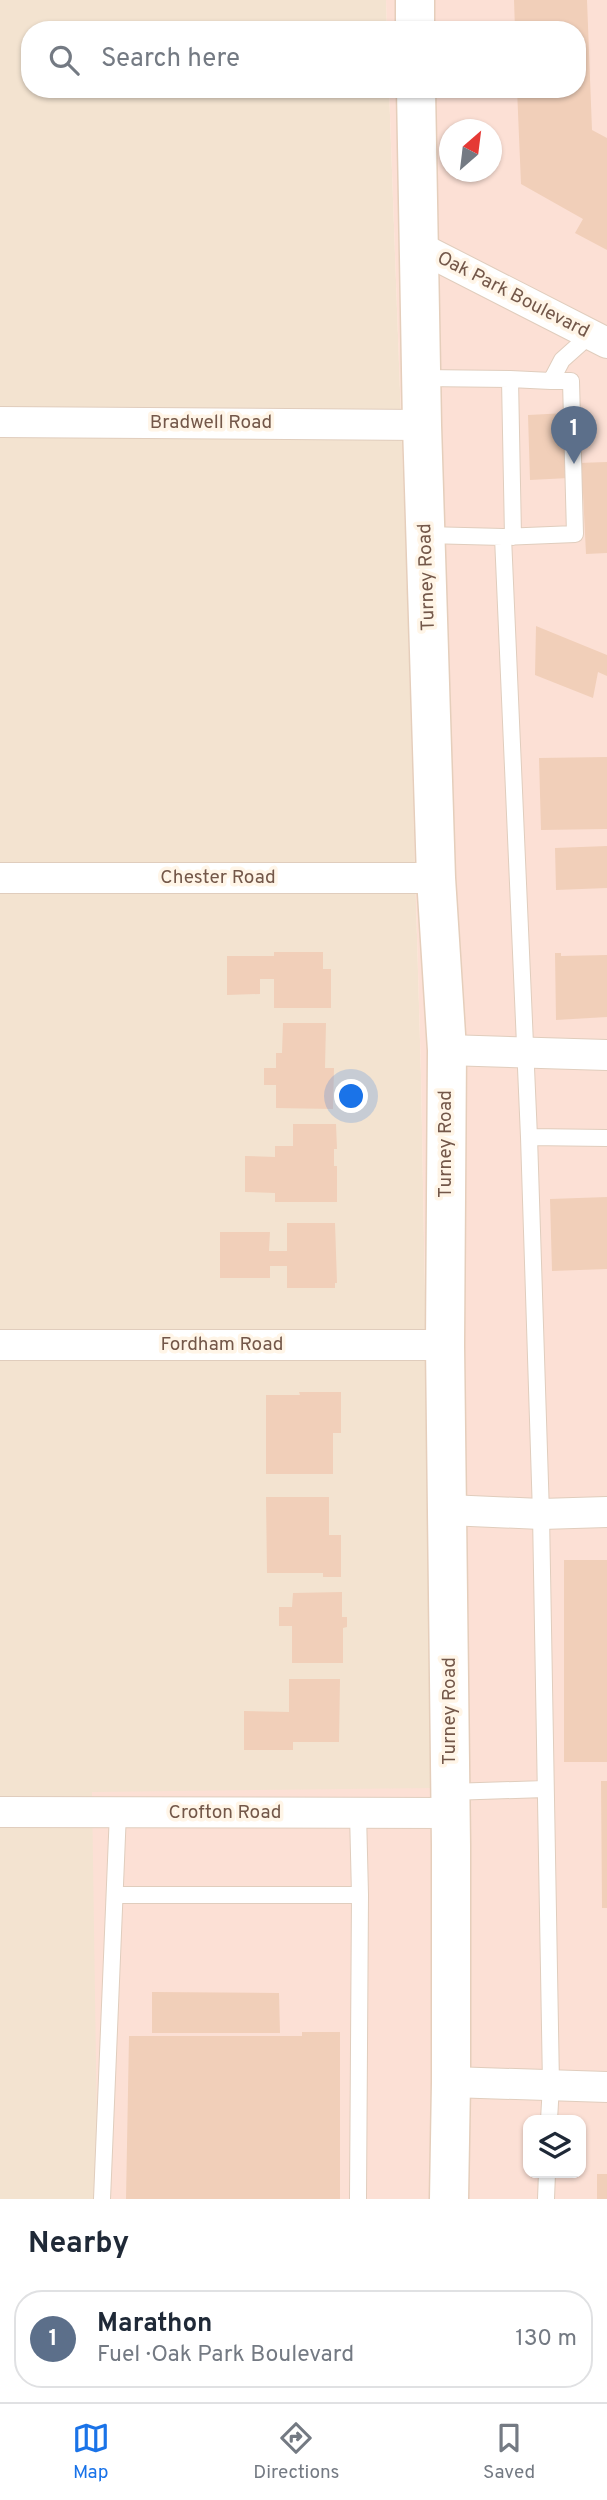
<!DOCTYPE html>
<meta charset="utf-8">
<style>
:root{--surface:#fff;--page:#f2f2f3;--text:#1f2937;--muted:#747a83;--line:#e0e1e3;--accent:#1a73e8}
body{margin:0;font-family:Overpass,sans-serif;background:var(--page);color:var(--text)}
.controls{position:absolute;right:21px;bottom:21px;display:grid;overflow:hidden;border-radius:14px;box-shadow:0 2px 5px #0004}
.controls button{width:63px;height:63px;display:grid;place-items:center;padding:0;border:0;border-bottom:2px solid var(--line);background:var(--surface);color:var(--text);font:35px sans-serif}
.compass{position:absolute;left:439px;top:119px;width:63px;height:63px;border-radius:50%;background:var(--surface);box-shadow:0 2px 5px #0004;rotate:28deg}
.you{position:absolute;left:352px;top:1097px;width:24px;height:24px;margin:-18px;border:5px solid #fff;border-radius:50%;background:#1a73e8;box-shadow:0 0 0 10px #1a73e833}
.badge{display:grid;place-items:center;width:46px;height:46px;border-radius:50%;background:var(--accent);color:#fff;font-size:23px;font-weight:700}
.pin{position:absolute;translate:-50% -58px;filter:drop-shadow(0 2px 4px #0008)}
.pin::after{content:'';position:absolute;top:37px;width:24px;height:21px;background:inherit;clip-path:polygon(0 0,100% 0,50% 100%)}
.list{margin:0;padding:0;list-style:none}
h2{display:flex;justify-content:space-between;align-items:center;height:91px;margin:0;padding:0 28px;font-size:30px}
h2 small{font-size:23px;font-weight:400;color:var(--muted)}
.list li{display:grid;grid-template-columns:46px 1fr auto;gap:21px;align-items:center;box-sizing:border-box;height:98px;margin:0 14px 14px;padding:0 14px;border:2px solid var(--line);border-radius:28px}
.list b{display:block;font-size:26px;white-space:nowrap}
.list p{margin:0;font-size:23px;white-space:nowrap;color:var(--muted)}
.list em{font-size:23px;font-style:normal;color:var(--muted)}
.icon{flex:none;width:38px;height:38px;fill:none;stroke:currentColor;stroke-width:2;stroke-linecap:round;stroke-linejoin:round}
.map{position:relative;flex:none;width:607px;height:2199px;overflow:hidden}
.search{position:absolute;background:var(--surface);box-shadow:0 2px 5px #0004;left:21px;right:21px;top:21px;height:77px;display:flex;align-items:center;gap:18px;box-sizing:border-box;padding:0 24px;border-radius:28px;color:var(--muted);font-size:26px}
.sheet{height:203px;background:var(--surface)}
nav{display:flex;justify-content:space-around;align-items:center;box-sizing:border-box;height:98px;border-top:2px solid var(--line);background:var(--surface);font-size:19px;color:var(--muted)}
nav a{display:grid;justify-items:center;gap:4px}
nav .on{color:var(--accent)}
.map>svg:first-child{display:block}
.residential{fill:#f3e3d0}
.commercial{fill:#fce0d5;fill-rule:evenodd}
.building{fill:#f1cfb9}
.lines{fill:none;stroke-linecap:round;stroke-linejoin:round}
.lane-casing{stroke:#e0cdbd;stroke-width:18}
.street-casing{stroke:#e0cdbd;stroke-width:32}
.secondary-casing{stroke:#e5cebb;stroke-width:41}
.lane{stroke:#fff;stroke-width:16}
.street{stroke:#fff;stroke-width:30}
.secondary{stroke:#fff;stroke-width:38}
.labels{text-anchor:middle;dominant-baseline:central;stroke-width:7;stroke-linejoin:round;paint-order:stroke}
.street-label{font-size:19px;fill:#735749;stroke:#fff5e7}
</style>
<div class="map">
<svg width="607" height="2199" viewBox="0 0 607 2199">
<rect width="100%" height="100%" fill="#fcf1e1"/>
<path class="residential" d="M0 0H386L387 30H30V89H389L406 556 421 1075 434 1788 98 2199H0Z"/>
<path class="commercial" d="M386 0H607V2199H98L92 1792 434 1788 421 1075 406 556 389 89H577V30H387ZM449 130H491V172H449ZM528 2120H581V2173H528Z"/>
<path class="building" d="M514 0H587L592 130 607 138V250L575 233 583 219 521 184 517 89H577V30H515Z
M567 413 569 478 530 480 528 415Z
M607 462V553L586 554 583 493 579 494 578 463Z
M536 626 607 655V676L598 672 593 698 535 675Z
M607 757V829L541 830 539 758Z
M607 846V888L556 890 555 848Z
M274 952H323V969H331V1008H274V979H260V994L227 995V956H274Z
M555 953H561V956L607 955V1017L556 1020Z
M283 1023H326L325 1068H334L333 1109 276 1108V1085H264V1068H276V1053H282Z
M293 1124H336L337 1149H334V1166H337V1202H275V1193L245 1192V1156L275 1157V1146H293Z
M607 1197V1269L552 1271 550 1199Z
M287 1223H335L337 1283H335V1288H287V1266H270V1278H220V1232H270L269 1251H287Z
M299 1392H341V1433H333V1474H266V1395H300Z
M266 1497H329V1535H341V1577H323V1573H267Z
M564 1560H607V1762H564Z
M342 1592V1617H347V1627L343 1628V1663H292V1626H279V1607H292L293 1593Z
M289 1679H340L339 1742H293V1750H244V1711L289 1712Z
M601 1781H607V1908H602Z
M152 1992 279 1993 280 2033H152Z
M302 2032H340V2199H126L129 2036H302Z
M597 2174H607V2199H597Z"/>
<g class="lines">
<defs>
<path id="lane" d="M422 378 510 379 513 537
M510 379 551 381 562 360 590 335
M426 535 503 537 575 534 571 381H551
M503 537 529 1137 541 1514 551 2085 549 2120
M529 1137 607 1138
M450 1792 545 1789
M358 1813 360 1895
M115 1895H360L358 2199
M102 2199 118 1812
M546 2199 547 2173"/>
<path id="street" d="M419 247 607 343
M0 422 422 425
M0 878H436
M447 1050 607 1055
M0 1345H445
M448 1510 541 1514 607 1512
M0 1812 451 1813
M451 2082 607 2087"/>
<path id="secondary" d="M415 0V30
M416 89 422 425 436 878 447 1050 445 1345 451 1846V2082L449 2199"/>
</defs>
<use href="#lane" class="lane-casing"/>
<use href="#street" class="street-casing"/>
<use href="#secondary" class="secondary-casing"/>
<use href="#lane" class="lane"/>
<use href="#street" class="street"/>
<use href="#secondary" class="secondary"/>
</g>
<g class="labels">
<g class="street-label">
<text transform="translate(513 295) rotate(27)">Oak Park Boulevard</text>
<text x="211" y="423">Bradwell Road</text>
<text transform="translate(427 577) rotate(-92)">Turney Road</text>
<text x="218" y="878">Chester Road</text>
<text transform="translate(446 1144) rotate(-90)">Turney Road</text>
<text x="222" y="1345">Fordham Road</text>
<text transform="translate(450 1711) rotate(-90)">Turney Road</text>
<text x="225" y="1813">Crofton Road</text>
</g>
</g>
</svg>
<div class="controls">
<button><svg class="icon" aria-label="layers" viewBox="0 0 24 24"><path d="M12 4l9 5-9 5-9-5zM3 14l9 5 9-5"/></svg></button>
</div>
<svg class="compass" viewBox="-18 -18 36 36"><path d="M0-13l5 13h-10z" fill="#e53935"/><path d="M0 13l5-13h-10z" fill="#747a83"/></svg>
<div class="you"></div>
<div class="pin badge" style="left:574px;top:464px;background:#5c6f8a">1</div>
<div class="search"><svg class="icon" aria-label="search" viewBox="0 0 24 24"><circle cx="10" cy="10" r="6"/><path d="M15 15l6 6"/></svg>Search here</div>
</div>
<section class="sheet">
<h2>Nearby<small></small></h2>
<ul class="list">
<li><span class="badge" style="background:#5c6f8a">1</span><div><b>Marathon</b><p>Fuel · Oak Park Boulevard</p></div><em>130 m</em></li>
</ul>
</section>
<nav>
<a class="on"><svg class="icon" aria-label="map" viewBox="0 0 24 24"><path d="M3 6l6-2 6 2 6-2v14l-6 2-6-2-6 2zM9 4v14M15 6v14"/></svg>Map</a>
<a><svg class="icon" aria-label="directions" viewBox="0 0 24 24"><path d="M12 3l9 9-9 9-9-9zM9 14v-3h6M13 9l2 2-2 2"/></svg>Directions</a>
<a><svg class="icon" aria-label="saved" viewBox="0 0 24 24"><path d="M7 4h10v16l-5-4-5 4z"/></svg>Saved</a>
</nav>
